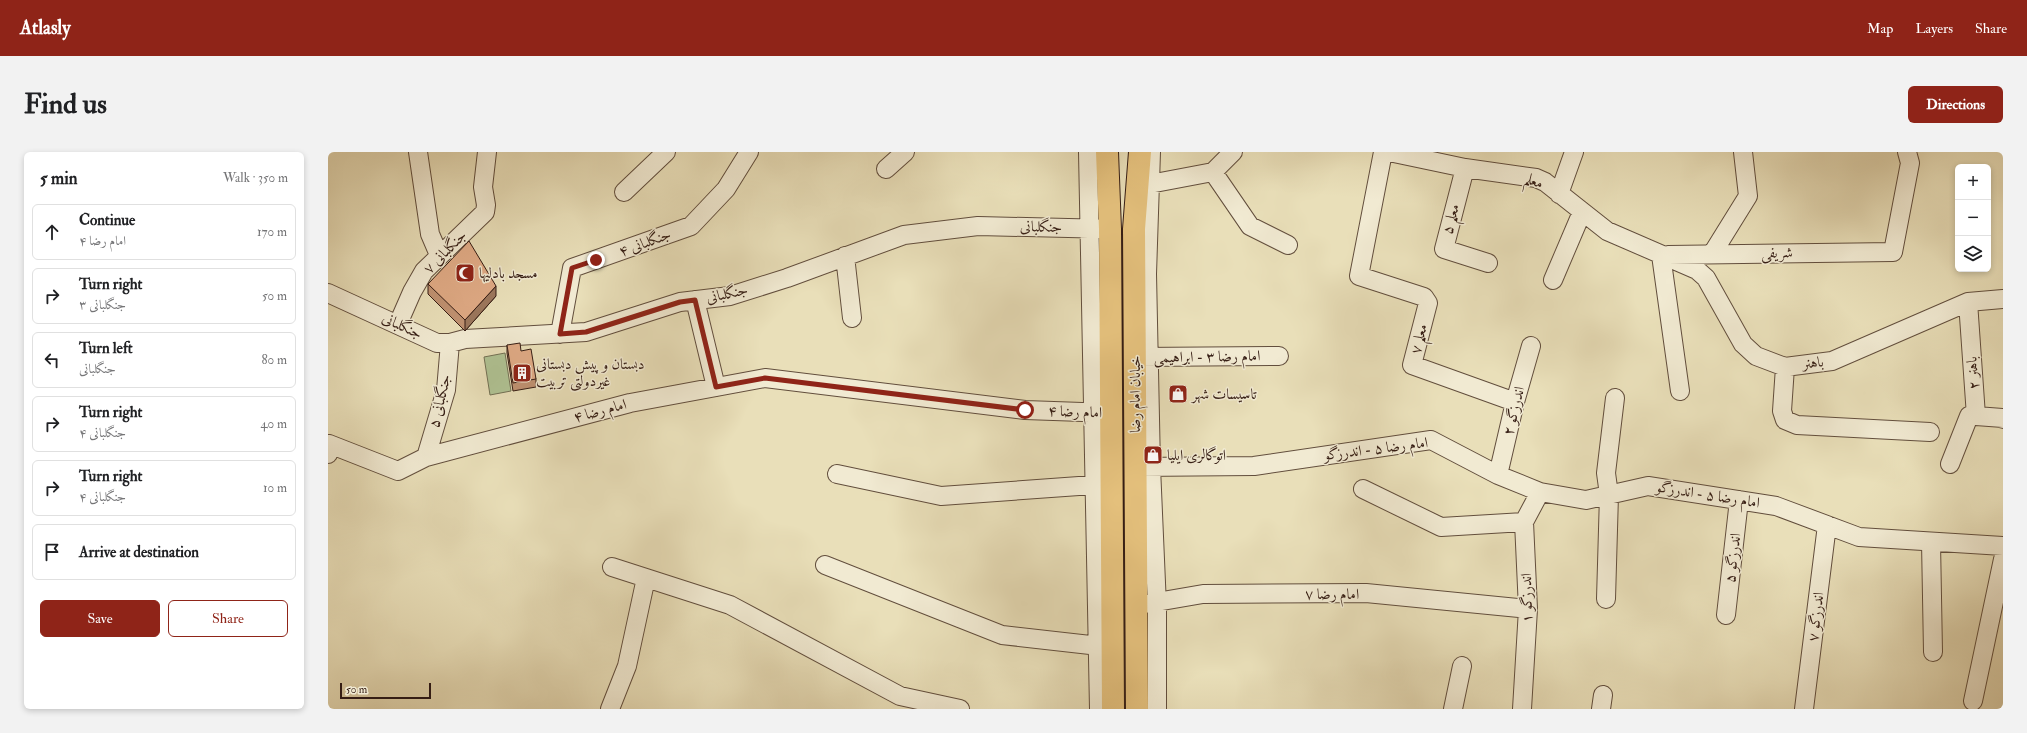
<!DOCTYPE html>
<meta charset="utf-8">
<style>
:root{--surface:#fff;--page:#f2f2f2;--text:#202124;--muted:#757577;--line:#e0e0e0;--accent:#8f2418}
body{margin:0;font-family:"IM FELL Double Pica",Amiri,serif;background:var(--page);color:var(--text)}
.controls{position:absolute;right:12px;top:12px;display:grid;overflow:hidden;border-radius:6px;box-shadow:0 2px 6px #0003}
.controls button{width:36px;height:36px;display:grid;place-items:center;padding:0;border:0;border-bottom:1px solid var(--line);background:var(--surface);color:var(--text);font:20px sans-serif}
.scale{position:absolute;left:12px;bottom:10px;width:91px;box-sizing:border-box;padding-left:4px;border:2px solid #351d14;border-top:0;font-size:11px;line-height:14px;white-space:nowrap;color:#351d14;-webkit-text-stroke:3px #f1ead2;paint-order:stroke}
.stop{position:absolute;width:12px;height:12px;margin:-9px;border:3px solid #8f2418;border-radius:50%;background:#fff}
.stop.end{background:#8f2418;border-color:#fff;box-shadow:0 1px 4px #0008}
.list{margin:0;padding:0;list-style:none}
h2{display:flex;justify-content:space-between;align-items:center;height:52px;margin:0;padding:0 16px;font-size:17px}
h2 small{font-size:13px;font-weight:400;color:var(--muted)}
.list li{display:grid;grid-template-columns:26px 1fr auto;gap:12px;align-items:center;box-sizing:border-box;height:56px;margin:0 8px 8px;padding:0 8px;border:1px solid var(--line);border-radius:6px}
.list b{display:block;font-size:15px;white-space:nowrap}
.list p{margin:0;font-size:13px;white-space:nowrap;color:var(--muted)}
.list em{font-size:13px;font-style:normal;color:var(--muted)}
.actions{display:flex;gap:8px;padding:12px 16px}
.actions a{flex:1;padding:9px 0;border:1px solid var(--accent);border-radius:6px;text-align:center;font-size:14px;color:var(--accent)}
.actions .main{background:var(--accent);color:#fff}
.icon{flex:none;width:22px;height:22px;fill:none;stroke:currentColor;stroke-width:2;stroke-linecap:round;stroke-linejoin:round}
.map{position:relative;flex:none;width:1675px;height:557px;overflow:hidden;border-radius:6px}
header{display:flex;align-items:center;gap:24px;box-sizing:border-box;height:56px;padding:0 20px;background:var(--accent);color:#fff}
header strong{font-size:19px}
nav{display:flex;gap:22px;margin-inline-start:auto;font-size:14px}
.intro{display:flex;align-items:center;justify-content:space-between;box-sizing:border-box;height:96px;padding:0 24px}
h1{margin:0;font-size:28px}
.button{padding:10px 18px;border-radius:6px;background:var(--accent);color:#fff;font-size:14px;font-weight:700}
main{display:flex;gap:24px;padding:0 24px}
aside{flex:1;background:var(--surface);border-radius:6px;box-shadow:0 2px 6px #0003}
.map>svg:first-child{display:block}
.green{fill:#b0c394;stroke:#727054}
.lines{fill:none;stroke-linecap:round;stroke-linejoin:round}
.minor-casing{stroke:#624e3d;stroke-width:20}
.major-casing{stroke:#351d14;stroke-width:24}
.minor{stroke:#f1ead2;stroke-width:18}
.major{stroke:#e4c07c;stroke-width:22}
.wall{fill:#c09272;stroke:#351d14}
.shaded-wall{fill:#9c775d;stroke:#351d14}
.building{fill:#dfaa85;stroke:#351d14}
.route{stroke:#8f2418;stroke-width:5}
.labels{text-anchor:middle;dominant-baseline:central;stroke-width:3;stroke-linejoin:round;paint-order:stroke}
.street-label{font-size:15px;fill:#351d14;stroke:#f1ead2}
.poi-label{font-size:15px;fill:#351d14;stroke:#f1ead2;text-anchor:start}
</style>
<header>
<strong>Atlasly</strong>
<nav><a>Map</a><a>Layers</a><a>Share</a></nav>
</header>
<div class="intro"><h1>Find us</h1><a class="button">Directions</a></div>
<main>
<aside>
<h2>5 min<small>Walk · 350 m</small></h2>
<ul class="list">
<li><svg class="icon" aria-label="ahead" viewBox="0 0 24 24"><path d="M12 20V5M6 11l6-6 6 6"/></svg><div><b>Continue</b><p>امام رضا ۴</p></div><em>170 m</em></li>
<li><svg class="icon" aria-label="right" viewBox="0 0 24 24"><path d="M7 20v-9h11M14 6l5 5-5 5"/></svg><div><b>Turn right</b><p>جنگلبانی ۳</p></div><em>50 m</em></li>
<li><svg class="icon" aria-label="left" viewBox="0 0 24 24"><path d="M17 20v-9H6M10 6l-5 5 5 5"/></svg><div><b>Turn left</b><p>جنگلبانی</p></div><em>80 m</em></li>
<li><svg class="icon" aria-label="right" viewBox="0 0 24 24"><path d="M7 20v-9h11M14 6l5 5-5 5"/></svg><div><b>Turn right</b><p>جنگلبانی ۴</p></div><em>40 m</em></li>
<li><svg class="icon" aria-label="right" viewBox="0 0 24 24"><path d="M7 20v-9h11M14 6l5 5-5 5"/></svg><div><b>Turn right</b><p>جنگلبانی ۴</p></div><em>10 m</em></li>
<li><svg class="icon" aria-label="arrive" viewBox="0 0 24 24"><path d="M6 21V4h12l-3 4 3 4H6"/></svg><div><b>Arrive at destination</b></div></li>
</ul>
<div class="actions"><a class="main">Save</a><a>Share</a></div>
</aside>
<div class="map">
<svg width="1675" height="557" viewBox="0 0 1675 557">
<rect width="100%" height="100%" fill="#e9dfb9"/>
<filter id="stains"><feTurbulence type="fractalNoise" baseFrequency=".005" numOctaves="4"/><feColorMatrix values="0 0 0 0 .2 0 0 0 0 .09 0 0 0 0 .02 0 0 0 .5 -.17"/></filter>
<radialGradient id="worn" r=".72"><stop offset=".6" stop-color="#630" stop-opacity="0"/><stop offset="1" stop-color="#630" stop-opacity=".3"/></radialGradient>
<path class="green" d="M177 201 183 239 162 243 156 205Z"/>
<g class="lines">
<defs>
<path id="minor" d="M90 0 102 82 111 103
M760 0 771 557
M823 0 819 122 823 315 829 454V557
M1055 0 1031 124 1096 145 1100 151 1084 213 1187 250
M1061 0 1137 16 1208 26 1217 30 1279 79 1369 118 1378 126 1415 192 1428 204 1457 215 1504 209 1640 150 1675 147
M1137 16 1116 97 1160 111
M558 17 577 0
M885 20 922 74 960 93
M811 34 885 20 905 0
M296 40 338 0
M1231 42 1246 0
M1384 102 1420 44 1415 0
M1333 103 1352 239
M1340 103 1565 100 1582 11 1579 0
M517 104 524 166
M1225 128 1254 60
M0 141 109 191H122L137 187 258 180 352 150 402 144 459 126 576 83 650 74 782 77
M367 148 388 235
M1640 150 1648 264 1675 266V267
M70 172 84 140 96 119 157 60 158 53 155 35 159 0
M232 182 244 116 363 74 398 37 421 0
M810 205 951 204
M1457 215 1454 259 1457 268 1469 273 1602 280
M0 302 1 292 70 319 98 305 302 251 437 226 697 258 783 261
M98 305 118 238 122 191
M1622 312 1641 264H1648
M807 315 926 314 1103 288 1170 323 1212 340 1258 348 1320 334 1448 354 1531 385 1675 394
M509 322 613 344 779 332
M1170 323 1187 250 1203 194
M1035 337 1113 375 1196 370
M1603 390 1605 500
M497 413 674 483 780 495
M284 415 402 453 572 544 632 557
M1278 447 1281 343 1278 321 1287 246
M817 452 875 442 1038 441 1200 457
M1398 463 1411 348
M1645 549 1675 407
M282 557 299 514 318 426
M1125 557 1134 514
M1194 557 1200 457 1196 370 1212 340
M1273 557 1275 543
M1476 557 1499 373"/>
<path id="major" d="M779 0 782 77 785 557
M809 557 806 77 812 0"/>
</defs>
<use href="#minor" class="minor-casing"/>
<use href="#major" class="major-casing"/>
<use href="#minor" class="minor"/>
<use href="#major" class="major"/>
</g>
<path class="wall" d="M100 132 168 144 137 179 100 142Z
M179 193 193 199 208 227V235L185 239 179 201Z"/>
<path class="shaded-wall" d="M168 134V144L137 179V168Z"/>
<path class="building" d="M141 89 168 134 137 168 100 132Z
M192 191 193 199 203 197 208 227 185 231 179 193Z"/>
<g class="lines">
<path class="route" d="M268 108 244 116 232 182 258 180 352 150 367 148 388 235 437 226 697 258"/>
</g>
<defs>
<symbol id="mosque-square" viewBox="-11 -11 22 22"><rect x="-9" y="-9" width="18" height="18" rx="4" fill="#8f2418" stroke="#f1ead2"/><path d="M3.5-4.9A6 6 0 1 0 3.5 4.9A5 5 0 1 1 3.5-4.9Z" fill="#fff"/></symbol>
<symbol id="building-square" viewBox="-11 -11 22 22"><rect x="-9" y="-9" width="18" height="18" rx="4" fill="#8f2418" stroke="#f1ead2"/><path d="M-4-6H4V6H1V3H-1V6H-4ZM-2.5-4.3h1.7v1.8h-1.7ZM.8-4.3h1.7v1.8H.8ZM-2.5-1h1.7V.8h-1.7ZM.8-1h1.7V.8H.8Z" fill="#fff"/></symbol>
<symbol id="shop-square" viewBox="-11 -11 22 22"><rect x="-9" y="-9" width="18" height="18" rx="4" fill="#8f2418" stroke="#f1ead2"/><path d="M-5-2.5h2.3a2.7 3.5 0 0 1 5.4 0H5L5.5 6h-11ZM-1.5-2.5h3a1.5 2.3 0 0 0-3 0Z" fill="#fff"/></symbol>
</defs>
<g fill-rule="evenodd">
<use href="#mosque-square" x="126" y="110" width="22" height="22"/>
<use href="#building-square" x="183" y="210" width="22" height="22"/>
<use href="#shop-square" x="839" y="231" width="22" height="22"/>
<use href="#shop-square" x="814" y="292" width="22" height="22"/>
</g>
<g class="labels">
<g class="street-label">
<text transform="translate(1206 29) rotate(19)">معلم</text>
<text transform="translate(1123 67) rotate(-75)">معلم ۵</text>
<text transform="translate(713 75) rotate(1)">جنگلبانی</text>
<text transform="translate(317 91) rotate(-20)">جنگلبانی ۴</text>
<text transform="translate(117 100) rotate(-45)">جنگلبانی ۷</text>
<text transform="translate(1449 101) rotate(-1)">شریفی</text>
<text transform="translate(399 142) rotate(-12)">جنگلبانی</text>
<text transform="translate(74 174) rotate(25)">جنگلبانی</text>
<text transform="translate(1091 187) rotate(-76)">معلم ۷</text>
<text transform="translate(879 205) rotate(-1)">امام رضا ۳ - ابراهیمی</text>
<text transform="translate(1485 211) rotate(-7)">باهنر</text>
<text transform="translate(1645 221) rotate(-94)">باهنر ۲</text>
<text transform="translate(807 242) rotate(-90)">خیابان امام رضا</text>
<text transform="translate(112 249) rotate(-77)">جنگلبانی ۵</text>
<text transform="translate(272 259) rotate(-15)">امام رضا ۴</text>
<text transform="translate(1186 259) rotate(-76)">اندرزگو ۲</text>
<text transform="translate(747 260) rotate(2)">امام رضا ۴</text>
<text transform="translate(1048 297) rotate(-7)">امام رضا ۵ - اندرزگو</text>
<text transform="translate(1380 343) rotate(9)">امام رضا ۵ - اندرزگو</text>
<text transform="translate(1405 406) rotate(-83)">اندرزگو ۵</text>
<text x="1004" y="442">امام رضا ۷</text>
<text transform="translate(1199 446) rotate(-91)">اندرزگو ۱</text>
<text transform="translate(1488 465) rotate(-83)">اندرزگو ۷</text>
</g>
<g class="poi-label">
<text x="151" y="121">مسجد بادلیها</text>
<text x="208" y="212">دبستان و پیش دبستانی<tspan x="208" dy="17">غیردولتی تربیت</tspan></text>
<text x="864" y="242">تاسیسات شهر</text>
<text x="839" y="303">اتوگالری ایلیا</text>
</g>
</g>
<rect width="100%" height="100%" filter="url(#stains)"/>
<rect width="100%" height="100%" fill="url(#worn)"/>
</svg>
<div class="controls">
<button>+</button>
<button>−</button>
<button><svg class="icon" aria-label="layers" viewBox="0 0 24 24"><path d="M12 4l9 5-9 5-9-5zM3 14l9 5 9-5"/></svg></button>
</div>
<div class="scale">50 m</div>
<div class="stop" style="left:697px;top:258px"></div>
<div class="stop end" style="left:268px;top:108px"></div>
</div>
</main>
